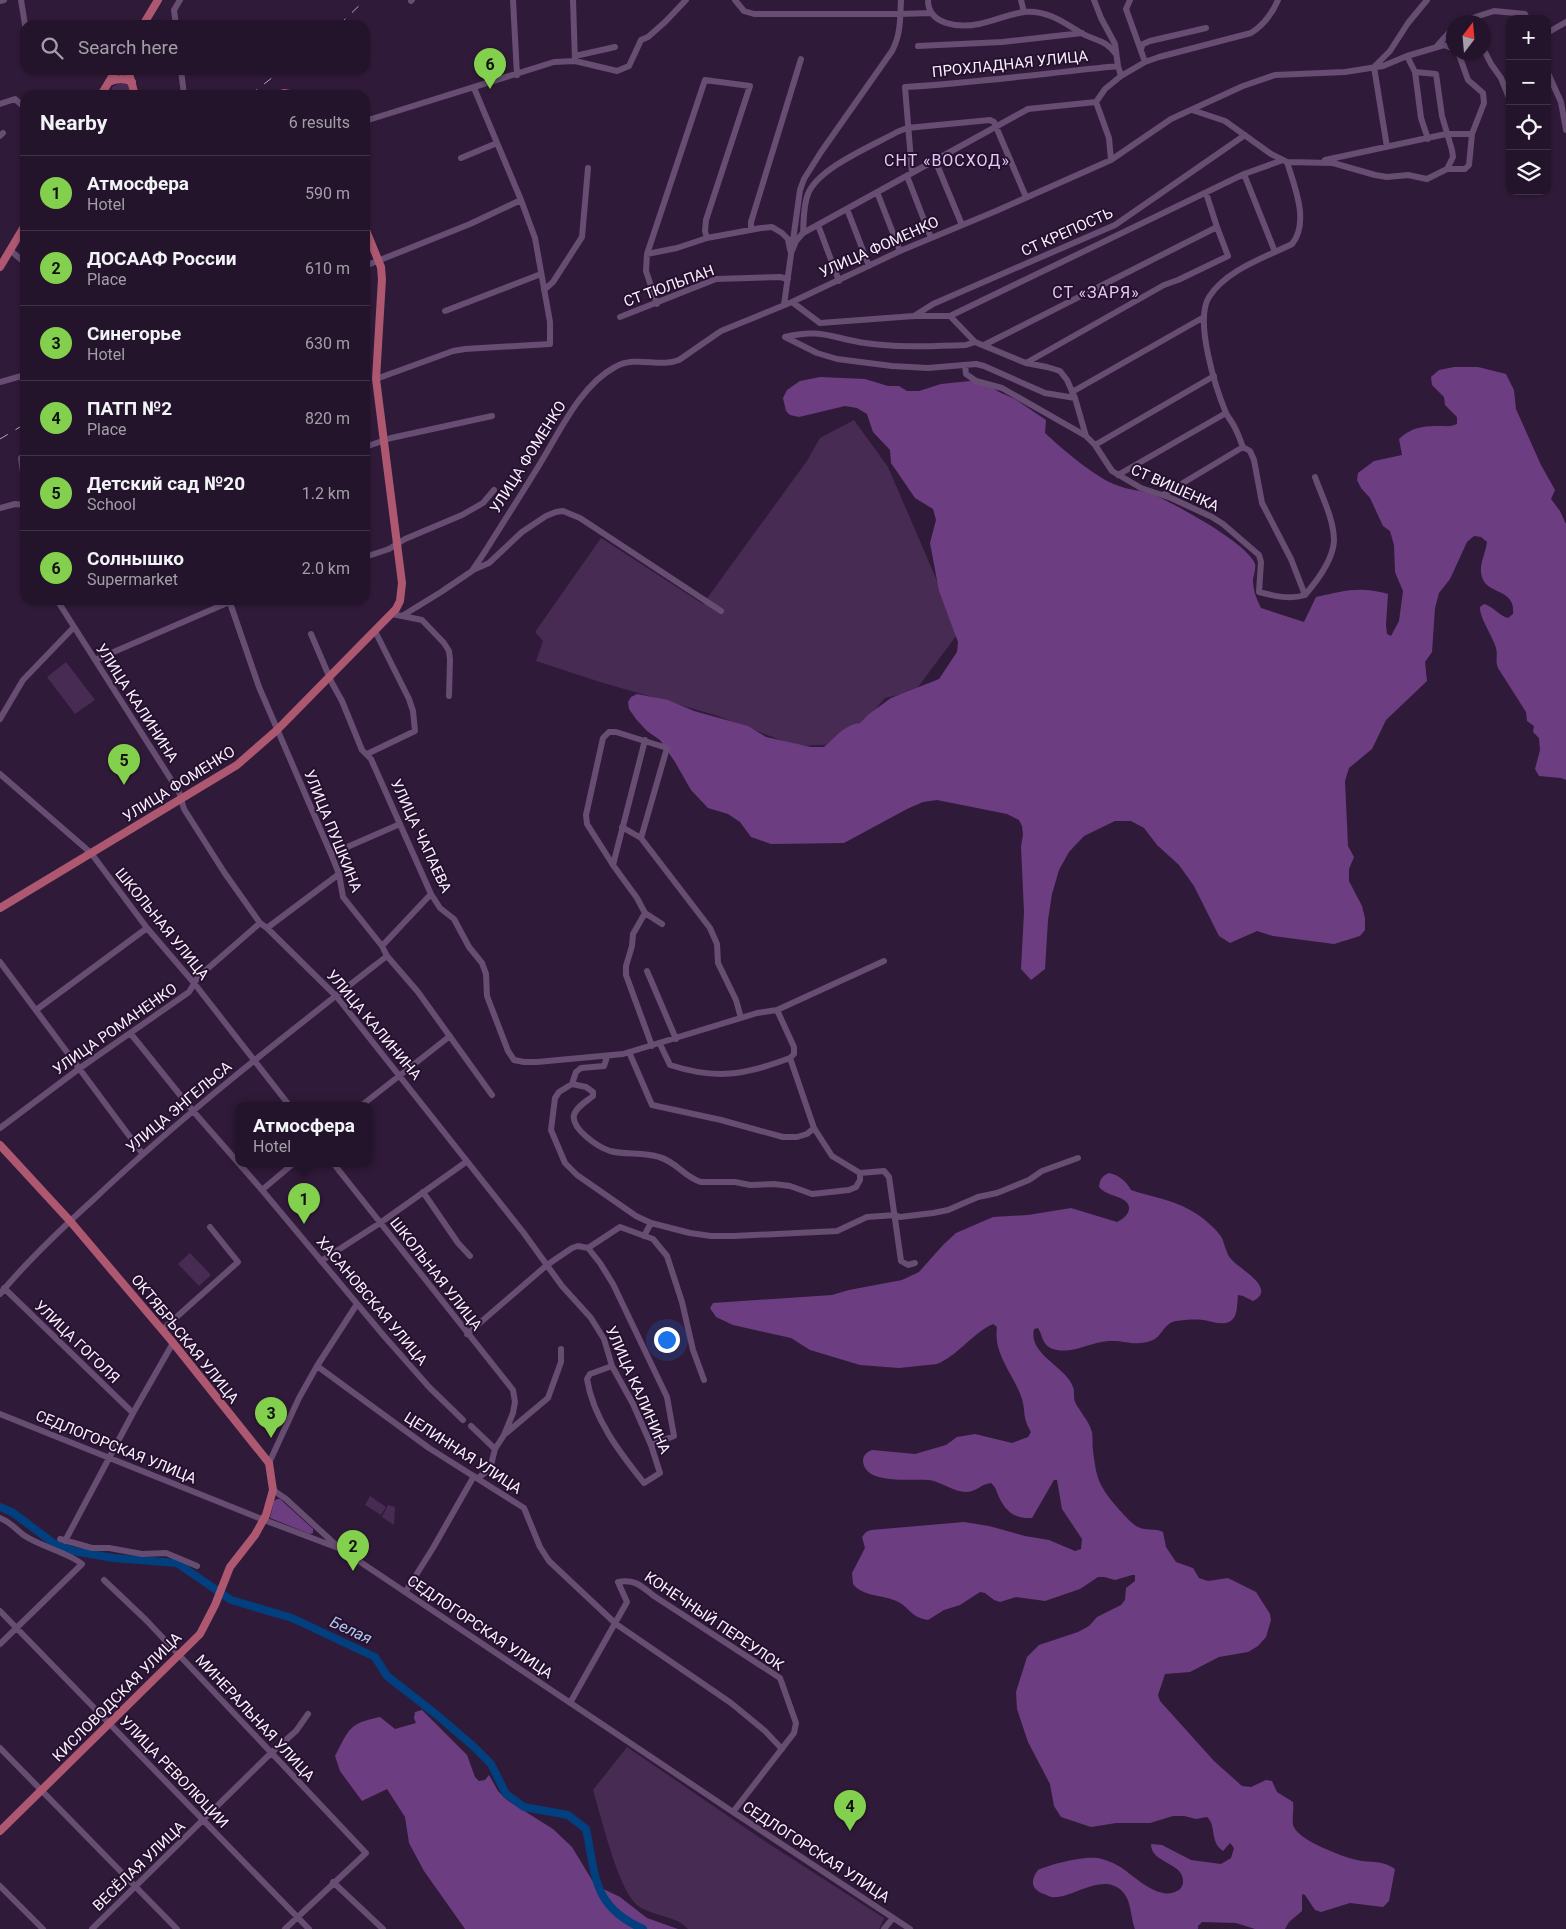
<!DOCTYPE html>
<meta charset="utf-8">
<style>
:root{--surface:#24142b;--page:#2c1d33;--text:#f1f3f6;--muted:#a39ea9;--line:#413347;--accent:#83d04e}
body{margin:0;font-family:Roboto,sans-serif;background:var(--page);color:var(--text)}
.controls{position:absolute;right:15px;top:15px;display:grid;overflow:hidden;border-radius:10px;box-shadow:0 1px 4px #0004}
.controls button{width:45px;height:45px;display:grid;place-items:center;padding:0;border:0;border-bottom:1px solid var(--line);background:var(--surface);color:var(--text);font:25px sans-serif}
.compass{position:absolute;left:1446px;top:15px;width:45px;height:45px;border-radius:50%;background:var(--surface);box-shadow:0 1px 4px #0004;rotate:16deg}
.you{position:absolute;left:666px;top:1339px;width:18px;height:18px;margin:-12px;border:4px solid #fff;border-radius:50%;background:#1a73e8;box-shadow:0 0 0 8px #1a73e833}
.badge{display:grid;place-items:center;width:32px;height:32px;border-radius:50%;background:var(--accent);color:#111;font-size:16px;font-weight:700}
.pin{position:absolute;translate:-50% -41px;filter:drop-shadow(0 1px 2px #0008)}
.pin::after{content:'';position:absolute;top:26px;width:18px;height:15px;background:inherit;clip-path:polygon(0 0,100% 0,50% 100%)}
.popup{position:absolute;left:235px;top:1102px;width:138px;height:65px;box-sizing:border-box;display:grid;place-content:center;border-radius:10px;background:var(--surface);filter:drop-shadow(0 1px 4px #0005);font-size:16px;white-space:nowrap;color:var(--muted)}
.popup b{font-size:19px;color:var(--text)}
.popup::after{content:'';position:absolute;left:50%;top:100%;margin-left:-10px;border:10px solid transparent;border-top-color:var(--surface)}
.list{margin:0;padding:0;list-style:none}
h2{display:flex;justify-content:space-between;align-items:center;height:65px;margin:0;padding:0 20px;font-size:21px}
h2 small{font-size:16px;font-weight:400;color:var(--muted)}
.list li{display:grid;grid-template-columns:32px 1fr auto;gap:15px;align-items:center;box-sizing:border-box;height:75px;padding:0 20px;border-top:1px solid var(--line)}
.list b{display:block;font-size:19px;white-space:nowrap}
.list p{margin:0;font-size:16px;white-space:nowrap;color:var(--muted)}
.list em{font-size:16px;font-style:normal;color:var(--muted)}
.icon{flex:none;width:28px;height:28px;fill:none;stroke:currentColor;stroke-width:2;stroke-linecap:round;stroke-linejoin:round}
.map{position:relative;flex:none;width:1566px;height:1929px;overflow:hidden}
.search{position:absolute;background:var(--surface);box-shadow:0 1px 4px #0004;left:20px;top:20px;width:350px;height:55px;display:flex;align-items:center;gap:12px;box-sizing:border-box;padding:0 18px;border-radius:15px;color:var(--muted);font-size:19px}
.panel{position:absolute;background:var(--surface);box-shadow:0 1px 4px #0004;left:20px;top:90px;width:350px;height:515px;border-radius:15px}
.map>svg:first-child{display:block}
.green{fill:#472b53}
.forest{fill:#6d3d82}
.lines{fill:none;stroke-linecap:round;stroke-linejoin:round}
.river{stroke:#023f7e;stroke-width:8}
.minor{stroke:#664d71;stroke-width:6}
.major{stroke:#ad5870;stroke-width:8}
.rail{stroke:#b4a7ba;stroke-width:1;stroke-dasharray:9 9;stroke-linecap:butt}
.labels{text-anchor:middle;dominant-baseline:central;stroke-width:4;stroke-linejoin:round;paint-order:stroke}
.street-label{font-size:15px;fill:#f8f0fc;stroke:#26102f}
.neighbourhood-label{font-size:16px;letter-spacing:1px;fill:#e4c8f2;stroke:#26102f}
.water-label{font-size:16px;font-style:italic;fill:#adc9ee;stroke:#26102f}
</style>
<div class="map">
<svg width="1566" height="1929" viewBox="0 0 1566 1929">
<rect width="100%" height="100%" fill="#301a39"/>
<path class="green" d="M121 82 130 86 131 95H111L112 87Z
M854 420 888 467 959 632 915 691 885 698 845 744 796 746 715 715 600 682 536 661 543 641 535 632 601 538 703 604 807 461 820 438Z
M66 662 95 700 75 714 47 677Z
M190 1253 211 1275 199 1286 178 1264Z
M370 1496 386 1507 381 1515 365 1505Z
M388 1505 395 1507 394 1525 382 1517Z
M627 1747 763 1840 884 1918 879 1929H688C678 1916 651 1916 637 1905 618 1889 601 1816 593 1790Z"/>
<path class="forest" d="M1454 367H1478L1506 374 1514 390 1516 409 1541 465 1555 490 1551 499 1560 511 1566 524V780L1561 778 1539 776 1535 769 1540 750 1539 738 1533 732 1534 726 1527 721 1526 712 1498 668C1495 661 1498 655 1496 648 1493 637 1479 617 1480 607L1484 604C1494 607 1498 615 1508 618L1513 614C1516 588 1487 595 1482 577 1478 566 1486 553 1487 542L1481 537 1474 536 1467 542 1450 579 1439 593 1435 608 1432 652 1425 662 1427 681 1386 720 1372 749 1349 768 1345 781 1348 846 1354 857 1349 869V881L1362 906 1365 918V930L1360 936 1334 944 1273 936 1257 931 1230 943 1219 936 1194 886 1179 865 1157 845 1144 828 1131 821H1115L1084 836 1069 852 1059 870 1052 894 1048 920 1045 969 1031 980 1021 969 1024 912 1021 846 1023 835 1022 826 1019 820 1007 814 937 800 923 802 907 809 844 843 771 844 751 837 740 822 728 814 708 808 691 790 675 762 660 740 647 731 636 719 629 709 628 702 631 697 637 694 668 700 694 711 748 726 766 737 811 747H824C836 737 844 725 860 723L869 714 891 698 939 679 957 652 958 642 939 591 930 543 936 520 933 509 915 498 891 463 890 450 873 432 867 414 857 408 845 406 799 417 790 415 786 411 783 398 787 390 800 381 820 377 865 379 888 386H899L907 391H919L941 384 980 380 999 392 1015 399 1046 420 1045 433C1061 448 1098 480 1119 486 1129 490 1140 490 1152 494 1173 503 1248 543 1255 564 1256 568 1254 574 1253 579 1253 590 1256 598 1261 608L1304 622 1316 597C1345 591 1357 586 1388 594L1386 625 1387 634 1391 636 1399 621 1403 591 1395 572 1394 545 1390 531 1383 526 1370 498 1361 488 1357 480 1358 473 1374 461 1402 455 1399 439C1412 427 1423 426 1441 426 1447 426 1451 427 1457 424V417L1445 405 1444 397 1432 385 1431 377 1439 370Z
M1109 1173C1119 1175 1126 1181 1131 1190 1151 1197 1171 1199 1190 1210 1201 1216 1215 1227 1222 1238 1225 1245 1226 1253 1231 1259 1239 1269 1278 1288 1253 1301L1243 1296 1238 1295C1237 1302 1238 1315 1232 1320 1224 1327 1212 1321 1203 1320 1194 1319 1184 1320 1176 1321 1164 1323 1162 1336 1153 1340 1135 1347 1126 1340 1109 1341 1089 1342 1073 1355 1053 1349 1042 1345 1043 1336 1038 1328L1034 1329C1028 1355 1066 1366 1073 1387 1075 1391 1073 1397 1075 1402 1080 1412 1089 1421 1092 1432 1093 1438 1092 1445 1093 1451 1096 1473 1097 1482 1111 1500 1116 1506 1131 1524 1138 1527 1146 1531 1155 1528 1163 1532L1166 1547 1176 1562 1193 1568 1199 1578 1208 1581 1228 1578 1256 1592 1270 1614 1271 1620 1266 1637 1258 1646 1248 1652 1219 1657 1190 1672 1165 1674 1158 1695 1160 1701 1214 1761 1242 1786 1251 1787 1266 1780 1272 1781 1277 1792 1293 1802C1294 1809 1292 1818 1293 1825 1297 1840 1343 1857 1357 1860 1371 1863 1383 1860 1395 1869L1389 1901 1383 1907 1350 1903 1321 1912 1315 1910 1305 1895 1302 1894V1911L1289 1922 1285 1929H1255L1236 1923 1202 1922 1198 1926V1929H1135C1130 1916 1132 1900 1121 1890 1102 1873 1074 1897 1055 1897 1051 1898 1047 1895 1044 1894 1031 1889 1030 1881 1038 1870 1051 1864 1083 1856 1097 1858 1105 1859 1116 1864 1122 1868 1135 1877 1159 1901 1177 1891 1180 1890 1183 1886 1183 1882 1184 1862 1151 1864 1151 1844L1162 1845 1191 1860 1221 1864 1231 1858 1234 1848 1230 1843 1223 1851C1209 1841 1217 1826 1207 1817L1196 1819 1184 1816H1173L1150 1823H1116L1091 1827 1061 1817 1054 1806 1050 1784 1028 1742 1017 1709 1016 1692 1027 1657 1039 1645 1078 1632 1089 1626 1097 1617 1121 1605 1125 1600 1126 1588 1135 1581V1575H1132L1115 1580 1104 1577H1098L1080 1589 1045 1601 1016 1597 1000 1602 994 1600 985 1593 980 1592 960 1605 944 1610 928 1620C909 1617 910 1606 894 1600 881 1595 862 1596 853 1584L852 1573 865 1548 862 1537 866 1532 871 1530 964 1522 989 1526 1025 1536 1049 1540 1075 1551 1081 1549 1082 1539 1062 1509 1057 1480H1054L1032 1518C1015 1519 1006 1512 999 1497 996 1491 996 1487 991 1483 981 1484 976 1492 966 1492 954 1492 942 1482 929 1480 913 1478 865 1486 863 1461 863 1455 867 1452 872 1450L915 1454 946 1445 957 1437 975 1434 1012 1443 1028 1437 1031 1432C1022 1417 1026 1413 1022 1399 1014 1374 993 1355 997 1327L993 1324C971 1334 959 1355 937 1364L899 1368 860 1365 810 1350 791 1338 733 1325 716 1317 710 1308 713 1303 832 1295 849 1290 902 1280 919 1272 943 1245 956 1233 993 1217 1028 1215 1071 1208 1117 1222C1126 1218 1135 1208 1124 1200 1116 1195 1106 1195 1099 1187 1100 1179 1102 1176 1109 1173Z
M277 1499H280L313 1529V1533L310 1534 270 1518 274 1501Z
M422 1710 467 1755 475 1777 479 1781 485 1780 489 1775 498 1791 507 1800 553 1829 572 1847 595 1885 620 1897 647 1918 678 1929H465L424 1871 409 1843 405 1817 387 1789 362 1801 340 1771 335 1756C350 1728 348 1724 380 1717L395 1729 416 1723 414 1718 415 1712Z"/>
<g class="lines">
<path class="river" d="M0 1507 12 1512 56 1545 74 1551 113 1558 177 1563 231 1600 292 1618 375 1657 387 1676 437 1715 473 1746 491 1764 506 1794 524 1807 568 1815 586 1829C596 1876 592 1906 643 1929"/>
<path class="minor" d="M21 0 25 25
M513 0 517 75
M573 0 575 61
M735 0 744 11 754 14H900L931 13
M928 0C928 25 959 28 979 24 994 21 1009 14 1024 12 1047 10 1063 22 1081 33 1095 41 1105 39 1116 54
M1021 0 1024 12
M1094 0 1101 18 1115 44 1118 66 1121 76 1105 89 1096 102 1109 138 1111 160
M1130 0 1126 9 1145 62
M0 1 4 0
M411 1 412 0
M1466 20 1494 11 1525 14 1527 19
M176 25 174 10 180 0
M1547 33 1566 22
M918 46 1002 42 1082 33
M1437 46 1454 27
M1141 49 1143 44 1150 41 1206 28
M1484 50 1491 64 1501 78 1510 100
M575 56 615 47
M1407 56 1415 72 1421 118 1428 139
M1375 66 1390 51 1408 23 1427 0
M1374 67 1387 147
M181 70 184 95
M1547 71 1561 102 1566 130
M1415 72 1436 74 1442 116 1452 150 1453 157 1447 169
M1121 76 1145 62 1159 57 1251 33C1264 25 1272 14 1278 0
M0 104 15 99 25 108
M1192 110 1225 121 1271 154 1287 162C1294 185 1310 222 1292 244 1264 258 1226 270 1209 297 1194 321 1216 389 1226 413 1228 417 1232 422 1234 426 1238 433 1240 440 1243 447L1250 451 1254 460 1262 503 1291 559 1305 595
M365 121 554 62 575 61 617 71 629 66 641 40 648 37 665 22 686 0
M0 136 3 133
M461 158 497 143
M935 160 962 225
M1325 160 1446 134H1472
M1287 162 1333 163 1375 175 1387 177 1408 175 1427 179 1447 169H1465L1469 165 1472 134 1484 103 1483 93 1468 80 1458 52
M912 173 905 87C976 83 1047 73 1118 66
M1244 174 1275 252
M907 176 931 238
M877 192 900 251
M847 209 869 266
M818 225 839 281
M751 229V222L801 59
M803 233C804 220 803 206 808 194 818 168 872 146 897 132L907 128 990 120 994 122 1026 197
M10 250 25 263
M791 253 796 241 803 233 1028 109 1096 102
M647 254 677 248 707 238 761 228 772 227 782 233 788 239 790 250
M365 266 470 224 521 200
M544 290 553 282 582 237 588 168
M792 302 820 323 914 316H950L975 342 1026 363 1047 367 1060 371 1067 380 1075 398 1086 436 1095 445 1112 471 1141 488 1171 498 1212 517 1223 524 1259 555 1261 562 1259 592C1274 596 1290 600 1305 595 1317 581 1333 559 1334 541 1334 519 1322 497 1315 477
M657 304 646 271 647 254 705 80 750 86 706 220 705 231 707 238
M784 305 800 190 804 179 821 152 892 51C901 34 900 19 901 0
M445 311 541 274
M914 316 933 304 1115 225 1245 135
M950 316 1244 174 1283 160
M620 317 716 279 780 277 788 279
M785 337 817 353 837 359 892 366 928 368 976 364 984 366 1045 393 1075 398
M785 337C820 328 832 338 865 343 898 348 933 346 966 345L975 342
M984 345 1217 227 1206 193
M1026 363 1164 285 1178 280 1228 256 1217 227
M965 365 966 374 976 381 1002 388 1086 436
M376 379 453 351 465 349 550 344V322L535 238 521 200 474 88
M0 382 25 375
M1072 392 1204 317
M1095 445 1214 376
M365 447 391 438 492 416
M25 453 21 458 25 487
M1118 475 1226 413
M1163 495 1243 447
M0 508 15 504 25 505
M365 557 389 549 405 539 462 515 483 503 494 490
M473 570 489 563 522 532 546 516 556 512 563 511 580 518 721 611
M57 600 179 792 184 809 224 872 260 923 267 928 336 996 352 1016 523 1232 562 1286 591 1318 604 1339 612 1366 633 1404 651 1445 660 1473 644 1483C620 1453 593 1418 587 1379L590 1374 612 1366
M229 600 259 687 331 854 339 874 343 897 382 946 387 956 418 992 492 1095
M392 614 402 616 441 592 472 571 486 550C504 521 523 492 541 462 560 431 581 385 615 367 636 355 659 368 679 360L721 331 792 302 900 251 996 211 1111 160 1171 119 1243 86 1275 75 1345 72 1383 66 1407 56 1444 45 1454 49
M402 616 422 620 444 643 449 651 450 660 449 696
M311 634 332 683 342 701 362 750 371 759 431 894 440 908 454 919 469 947 482 963 486 974 487 996 508 1051 514 1060 524 1062H537L623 1054 757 1013 777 1010 884 961
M95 660 234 600
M0 719 23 680 74 627
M367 754 415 731 413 711 409 699 375 631
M0 774 91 853 147 928 194 983 289 1105
M622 827 641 838 710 928 717 944 718 963 736 1000 741 1018
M641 838 667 748 616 732H609L603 738 586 815 587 824 613 865 645 740
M331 854 400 824
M613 865 637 898 645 913 662 924
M645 913 633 934 632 946 626 966V975L652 1046
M267 928 339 874
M382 946 431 894
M0 962 142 1153
M647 971 676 1039
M36 1010 147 928
M777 1010 794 1047V1054L790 1058
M131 1034 193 1111 262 1190 384 1336 429 1387 463 1420
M660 1044 670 1065C716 1080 745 1075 790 1058
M629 1052 652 1105 721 1120 783 1137H797L807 1134 814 1128
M607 1057 604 1066 581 1068 576 1072 572 1084 559 1092 555 1098 551 1130 565 1163 577 1175 636 1216 651 1223 690 1233 711 1236H734L837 1231 867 1217 895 1215 900 1217 933 1213 948 1210 978 1197 997 1193 1029 1180 1042 1171 1078 1158
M790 1058 814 1128 832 1156 860 1173
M572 1084 586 1087 593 1092V1096C587 1101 576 1107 574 1115 571 1129 598 1147 610 1151 626 1155 643 1152 659 1157 677 1162 684 1177 701 1182H735L750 1185 774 1184 790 1186 812 1194 849 1190 856 1187 860 1180V1173L884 1171 889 1177 901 1261 908 1265 915 1263
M362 1105 450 1036
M0 1128 80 1068 189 992 198 977 260 923
M333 1163 513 1390 515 1402 513 1413 504 1435 495 1449 490 1469 478 1478
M262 1190 294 1163
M423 1192 458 1243 470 1256
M644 1236 651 1223
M588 1248 600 1263 613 1284 667 1397 674 1436 651 1445
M588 1248 620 1227 653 1239 667 1256 682 1302 693 1350 704 1380
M321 1261 380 1223 466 1162
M4 1288 133 1413
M0 1294C28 1260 61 1229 93 1200 186 1112 287 1034 387 956
M162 1330 238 1262 210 1227
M467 1334 547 1265 572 1248 578 1246 588 1248
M317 1366 429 1448 524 1508 540 1547 549 1561 616 1624 731 1703 765 1731 782 1749
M0 1414 264 1520 341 1549 733 1812 910 1929
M471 1426 495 1449
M505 1434 548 1398 561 1362V1349
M269 1463 299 1398 317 1366 357 1304
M273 1490 286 1499 336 1545
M0 1518C11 1522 16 1530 25 1536 42 1547 69 1553 82 1564L0 1644
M60 1539 92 1548H109L142 1554 166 1553 197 1566
M65 1541 133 1413 173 1343
M104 1580 146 1620 366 1853 285 1929
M406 1591 433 1548 474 1476
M0 1611 309 1929
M570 1703 627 1602 618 1582C636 1579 641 1586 654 1596L780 1678 796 1723 794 1733 733 1812
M0 1748 177 1929
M333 1882 383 1929
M0 1886 43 1929
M92 1929 271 1753 296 1731 308 1714
M884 1929 893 1918"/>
<path class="major" d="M143 25 158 0
M128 70 135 95
M109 82C117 78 125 78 132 82
M101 95 116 70
M279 95 284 93 296 95
M0 267 25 225
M0 908 237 765 277 730 396 609 400 601 402 583 376 379 382 279 381 267 365 228
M0 1145 70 1221 170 1339 269 1463 273 1490 266 1515 255 1535 230 1567 215 1605 200 1634 0 1831"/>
<path class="rail" d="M339 25 365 0
M250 95 282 70
M0 439 25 424"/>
</g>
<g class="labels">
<g class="street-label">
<text transform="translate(1010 64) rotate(-6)">ПРОХЛАДНАЯ УЛИЦА</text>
<text transform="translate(1067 232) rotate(-24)">СТ КРЕПОСТЬ</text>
<text transform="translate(879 247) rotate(-24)">УЛИЦА ФОМЕНКО</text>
<text transform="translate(669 286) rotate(-20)">СТ ТЮЛЬПАН</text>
<text transform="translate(528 457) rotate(-58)">УЛИЦА ФОМЕНКО</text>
<text transform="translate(1175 488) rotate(24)">СТ ВИШЕНКА</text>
<text transform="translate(137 703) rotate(57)">УЛИЦА КАЛИНИНА</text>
<text transform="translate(179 784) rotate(-32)">УЛИЦА ФОМЕНКО</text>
<text transform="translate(333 831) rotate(68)">УЛИЦА ПУШКИНА</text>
<text transform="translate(421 836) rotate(65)">УЛИЦА ЧАПАЕВА</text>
<text transform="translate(162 924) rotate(51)">ШКОЛЬНАЯ УЛИЦА</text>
<text transform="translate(374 1025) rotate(50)">УЛИЦА КАЛИНИНА</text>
<text transform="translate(115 1029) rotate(-35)">УЛИЦА РОМАНЕНКО</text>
<text transform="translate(179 1107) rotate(-40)">УЛИЦА ЭНГЕЛЬСА</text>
<text transform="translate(436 1274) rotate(52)">ШКОЛЬНАЯ УЛИЦА</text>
<text transform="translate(372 1301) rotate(50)">ХАСАНОВСКАЯ УЛИЦА</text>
<text transform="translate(185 1339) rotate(51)">ОКТЯБРЬСКАЯ УЛИЦА</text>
<text transform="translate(77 1342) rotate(44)">УЛИЦА ГОГОЛЯ</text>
<text transform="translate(638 1390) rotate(66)">УЛИЦА КАЛИНИНА</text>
<text transform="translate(116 1447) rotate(22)">СЕДЛОГОРСКАЯ УЛИЦА</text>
<text transform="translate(463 1453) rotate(33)">ЦЕЛИННАЯ УЛИЦА</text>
<text transform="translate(714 1621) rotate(34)">КОНЕЧНЫЙ ПЕРЕУЛОК</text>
<text transform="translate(480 1627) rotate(34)">СЕДЛОГОРСКАЯ УЛИЦА</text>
<text transform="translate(117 1697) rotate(-45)">КИСЛОВОДСКАЯ УЛИЦА</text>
<text transform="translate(255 1718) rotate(47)">МИНЕРАЛЬНАЯ УЛИЦА</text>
<text transform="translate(174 1772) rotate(46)">УЛИЦА РЕВОЛЮЦИИ</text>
<text transform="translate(816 1852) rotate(33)">СЕДЛОГОРСКАЯ УЛИЦА</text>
<text transform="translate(139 1866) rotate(-44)">ВЕСЁЛАЯ УЛИЦА</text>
</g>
<g class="neighbourhood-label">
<text x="947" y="160">СНТ «ВОСХОД»</text>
<text x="1096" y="292">СТ «ЗАРЯ»</text>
</g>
<g class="water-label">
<text transform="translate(351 1630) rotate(25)">Белая</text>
</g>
</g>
</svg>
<div class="controls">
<button>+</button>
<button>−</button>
<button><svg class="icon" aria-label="locate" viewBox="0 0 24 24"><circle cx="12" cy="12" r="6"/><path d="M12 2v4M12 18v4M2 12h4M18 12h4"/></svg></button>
<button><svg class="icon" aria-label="layers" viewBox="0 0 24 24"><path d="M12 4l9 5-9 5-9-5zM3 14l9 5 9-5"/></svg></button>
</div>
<svg class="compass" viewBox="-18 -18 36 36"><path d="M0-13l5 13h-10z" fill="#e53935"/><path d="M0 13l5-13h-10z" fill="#a39ea9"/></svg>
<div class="you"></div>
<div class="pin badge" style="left:304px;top:1224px">1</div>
<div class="popup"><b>Атмосфера</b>Hotel</div>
<div class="pin badge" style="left:353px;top:1571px">2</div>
<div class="pin badge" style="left:271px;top:1438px">3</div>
<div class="pin badge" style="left:850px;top:1831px">4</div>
<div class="pin badge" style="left:124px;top:785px">5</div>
<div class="pin badge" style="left:490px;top:89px">6</div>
<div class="search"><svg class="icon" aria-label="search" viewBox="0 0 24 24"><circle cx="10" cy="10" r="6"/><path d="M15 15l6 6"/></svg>Search here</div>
<section class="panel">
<h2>Nearby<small>6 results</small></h2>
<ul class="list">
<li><span class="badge">1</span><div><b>Атмосфера</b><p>Hotel</p></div><em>590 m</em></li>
<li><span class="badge">2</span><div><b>ДОСААФ России</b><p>Place</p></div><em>610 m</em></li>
<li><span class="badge">3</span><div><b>Синегорье</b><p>Hotel</p></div><em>630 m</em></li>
<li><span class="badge">4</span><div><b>ПАТП №2</b><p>Place</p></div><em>820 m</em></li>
<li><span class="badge">5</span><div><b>Детский сад №20</b><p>School</p></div><em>1.2 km</em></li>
<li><span class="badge">6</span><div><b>Солнышко</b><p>Supermarket</p></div><em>2.0 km</em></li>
</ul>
</section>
</div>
